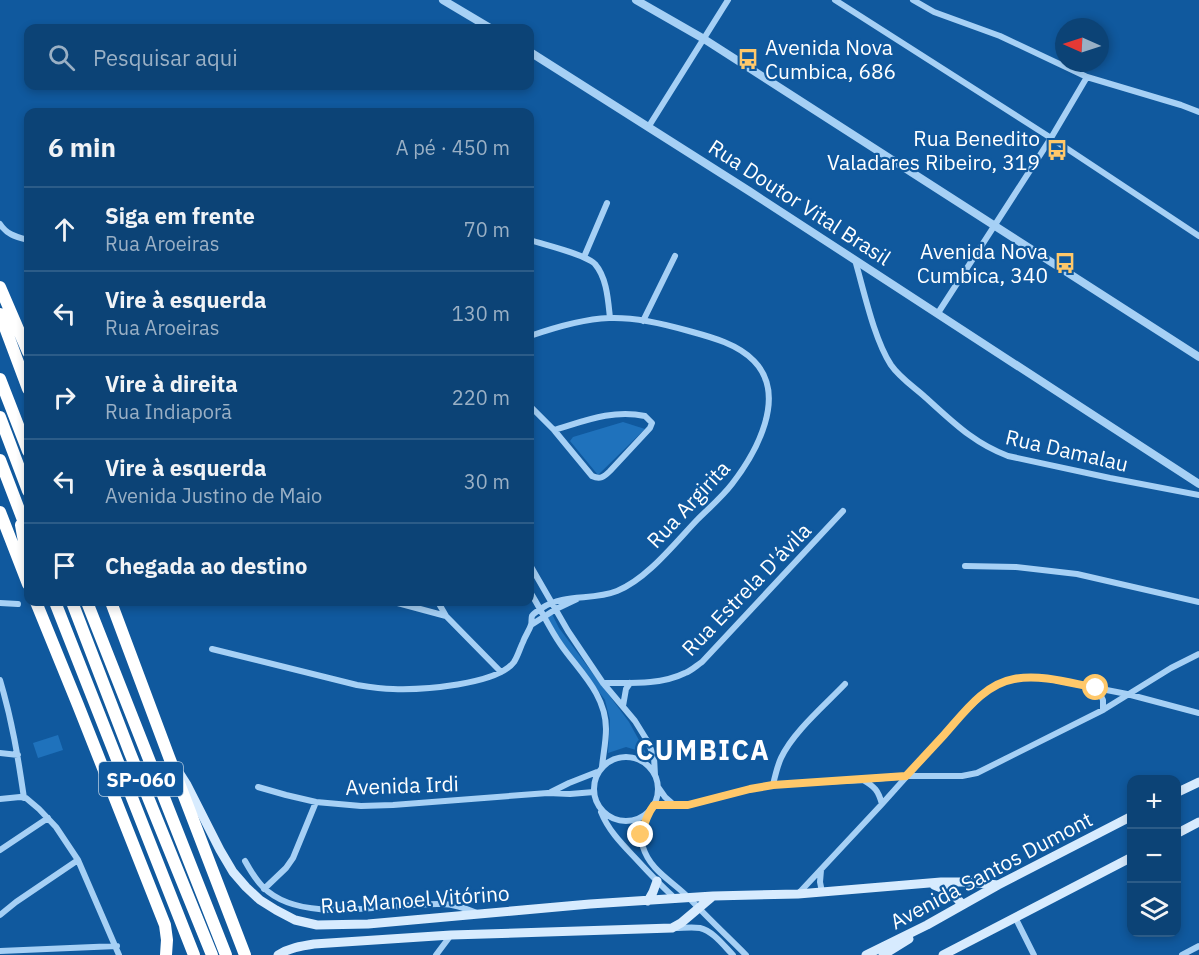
<!DOCTYPE html>
<html lang="pt">
<meta charset="utf-8">
<style>
:root{--surface:#0c4376;--page:#1a4e7e;--text:#f1f3f6;--muted:#9ab0c5;--line:#2c5c88}
body{margin:0;font-family:"IBM Plex Sans",sans-serif;background:var(--page);color:var(--text)}
.controls{position:absolute;right:18px;bottom:18px;display:grid;overflow:hidden;border-radius:12px;box-shadow:0 3px 9px #0003}
.controls button{width:54px;height:54px;display:grid;place-items:center;padding:0;border:0;border-bottom:2px solid var(--line);background:var(--surface);color:var(--text);font:30px sans-serif}
.compass{position:absolute;left:1055px;top:18px;width:54px;height:54px;border-radius:50%;background:var(--surface);box-shadow:0 3px 9px #0003;rotate:273deg}
.stop{position:absolute;width:18px;height:18px;margin:-14px;border:4px solid #ffc86a;border-radius:50%;background:#fff}
.stop.end{background:#ffc86a;border-color:#fff;box-shadow:0 2px 6px #0008}
.list{margin:0;padding:0;list-style:none}
h2{display:flex;justify-content:space-between;align-items:center;height:78px;margin:0;padding:0 24px;font-size:26px}
h2 small{font-size:20px;font-weight:400;color:var(--muted)}
.list li{display:grid;grid-template-columns:39px 1fr auto;gap:18px;align-items:center;box-sizing:border-box;height:84px;padding:0 24px;border-top:2px solid var(--line)}
.list b{display:block;font-size:22px;white-space:nowrap}
.list p{margin:0;font-size:20px;white-space:nowrap;color:var(--muted)}
.list em{font-size:20px;font-style:normal;color:var(--muted)}
.icon{flex:none;width:33px;height:33px;fill:none;stroke:currentColor;stroke-width:2;stroke-linecap:round;stroke-linejoin:round}
.map{position:relative;flex:none;width:1199px;height:955px;overflow:hidden}
.search{position:absolute;background:var(--surface);box-shadow:0 3px 9px #0003;left:24px;top:24px;width:510px;height:66px;display:flex;align-items:center;gap:15px;box-sizing:border-box;padding:0 21px;border-radius:12px;color:var(--muted);font-size:22px}
.panel{position:absolute;background:var(--surface);box-shadow:0 3px 9px #0003;left:24px;top:108px;width:510px;height:498px;border-radius:12px}
.map>svg:first-child{display:block}
.green{fill:#1f72bc}
.lines{fill:none;stroke-linecap:round;stroke-linejoin:round}
.minor{stroke:#a6d0f5;stroke-width:6}
.tertiary{stroke:#a6d0f5;stroke-width:8}
.secondary{stroke:#d7ebfe;stroke-width:9}
.motorway{stroke:#fff;stroke-width:12}
.route{stroke:#ffc86a;stroke-width:8}
.labels{text-anchor:middle;dominant-baseline:central;stroke-width:4.5;stroke-linejoin:round;paint-order:stroke}
.shield{fill:#10599e;stroke:#b7cde2;stroke-width:1.5}
.shield-label{font-size:20px;font-weight:bold;fill:#fff}
.poi-label{font-size:21px;fill:#fff;stroke:#10599e;text-anchor:end}
.street-label{font-size:21px;fill:#fff;stroke:#10599e}
.district-label{font-size:27px;font-weight:bold;letter-spacing:1.5px;fill:#fff;stroke:#10599e}
</style>
<div class="map">
<svg width="1199" height="955" viewBox="0 0 1199 955">
<rect width="100%" height="100%" fill="#10599e"/>
<path class="green" d="M623 422 645 429 598 475 570 441 573 437Z
M552 614 559 628 629 722 646 753 626 747 608 753 610 720 605 700 555 632 547 616Z
M58 735 63 750 38 758 33 743Z"/>
<g class="lines">
<path class="minor" d="M835 0 1051 138 1199 236
M913 0 934 12 1000 36 1087 77 1181 105 1199 112
M649 126 728 0
M0 224C7 235 17 237 28 240
M530 240C545 245 585 254 595 264 607 278 608 300 610 318
M584 257 607 203
M855 260C864 291 874 339 891 365 900 378 914 387 925 397 952 421 973 443 1008 456L1110 478 1199 495
M938 313 1051 138 1087 77
M643 321 675 256
M530 406 554 430 592 476C600 480 604 477 610 471L650 428 652 423 645 416C613 409 584 421 554 430
M530 565 568 631 603 683 635 721 648 742 654 757 655 775
M965 566 1016 567 1077 574 1199 602
M530 592C541 609 549 628 561 645 579 671 606 694 606 729 606 742 603 755 602 767
M394 602 446 616
M438 602 446 616 501 672
M0 603 18 604
M531 625 556 609 577 599
M212 649 357 685C369 687 381 689 393 689 421 690 497 685 514 662 518 656 520 648 523 642 525 636 529 631 531 625 532 622 531 619 532 616 534 613 539 610 542 608 565 593 592 601 617 591 647 579 675 543 697 520 709 508 722 497 732 484 756 453 788 396 754 361 738 344 711 337 689 331 665 324 633 317 609 318 584 319 553 328 530 336
M0 680C12 720 18 757 24 798
M603 683C630 683 661 685 685 673 691 671 696 666 702 662L843 511
M1097 688 1103 700V710
M623 706 626 689 630 683
M0 753 18 755
M594 789a32 32 0 1 1 64 0a32 32 0 1 1-64 0Z
M863 780C875 787 878 790 882 804
M773 785C775 776 777 767 781 758 793 732 825 705 845 684
M258 787 286 795 316 802 361 806 393 805 548 793 570 794 594 792
M658 787 665 797 674 805
M551 792 569 783 597 772
M0 799 20 797 26 798 39 809 56 827 78 860 119 955
M654 805H688L750 789 773 785 817 782 863 780 907 776H962L977 773 1103 710 1171 668 1199 654
M649 811C644 823 640 834 643 847 650 871 674 882 690 899 708 918 727 936 746 955
M601 812C609 832 624 846 638 861 650 874 662 887 676 899
M0 850 48 818
M245 861C250 870 256 880 263 887 302 927 392 902 442 904 454 904 465 908 477 913
M821 870 820 882 822 892
M264 889 286 868 293 858 316 802
M798 894 882 804 967 709 987 691 999 684 1013 679 1031 677 1045 678 1127 694 1199 713
M0 915 16 902 78 860
M1015 917 1034 955
M675 928C683 928 692 927 700 928 713 931 724 946 733 955
M0 951 117 946
M436 955 451 935
M1182 955 1199 946"/>
<path class="tertiary" d="M443 0 490 28
M636 0 704 39 1199 357
M530 52 749 191 1199 484"/>
<path class="secondary" d="M180 774 187 785 220 850 233 872 246 887 260 900 276 910 295 920 317 925 368 924 590 904 713 896 798 894 941 882H968L998 885
M1176 793 1199 782
M1176 834 1199 822
M934 885 951 892 962 904
M648 901 653 892 657 881
M278 955C289 948 301 946 314 944L451 935 672 928 681 923 713 896
M866 955 927 925 998 885 1132 816
M883 955 909 939
M943 955 1132 857"/>
<path class="motorway" d="M0 287 28 352
M0 314 28 389
M0 379 28 451
M0 417 28 491
M0 460 28 533
M0 512 28 584
M21 525 28 564
M36 602 78 705 165 925 167 940 166 955
M55 602 194 955
M72 602 130 753 212 955
M87 602 226 955
M111 602 169 757 245 955"/>
</g>
<g class="lines">
<path class="route" d="M641 835C644 824 647 814 654 805H688L750 789 773 785 906 776C919 762 931 749 944 735 963 714 984 684 1014 679 1041 674 1070 683 1096 688"/>
</g>
<defs>
<symbol id="bus-bare" viewBox="-9 -9 18 18"><path d="M-5-6H5V4H4V6H2V4H-2V6H-4V4H-5ZM-3.5-4V0h7V-4ZM-3.5 1.2v1.5H-2V1.2ZM2 1.2v1.5H3.5V1.2Z" fill="#ffc86a" stroke="#10599e" stroke-width="2.5" paint-order="stroke"/></symbol>
</defs>
<g fill-rule="evenodd">
<use href="#bus-bare" x="733" y="44" width="30" height="30"/>
<use href="#bus-bare" x="1042" y="135" width="30" height="30"/>
<use href="#bus-bare" x="1050" y="248" width="30" height="30"/>
</g>
<g class="labels">
<rect class="shield" x="99" y="762" width="84" height="34" rx="4.5"/>
<g class="shield-label">
<text x="141" y="779">SP-060</text>
</g>
<g class="poi-label">
<text x="765" y="47" text-anchor="start">Avenida Nova<tspan x="765" dy="24">Cumbica, 686</tspan></text>
<text x="1040" y="138">Rua Benedito<tspan x="1040" dy="24">Valadares Ribeiro, 319</tspan></text>
<text x="1048" y="251">Avenida Nova<tspan x="1048" dy="24">Cumbica, 340</tspan></text>
</g>
<g class="street-label">
<text transform="translate(800 202) rotate(33)">Rua Doutor Vital Brasil</text>
<text transform="translate(1067 450) rotate(13)">Rua Damalau</text>
<text transform="translate(688 504) rotate(-47)">Rua Argirita</text>
<text transform="translate(746 589) rotate(-46)">Rua Estrela D'ávila</text>
<text transform="translate(402 785) rotate(-2)">Avenida Irdi</text>
<text transform="translate(991 870) rotate(-28)">Avenida Santos Dumont</text>
<text transform="translate(415 899) rotate(-4)">Rua Manoel Vitórino</text>
</g>
<g class="district-label">
<text x="703" y="749">CUMBICA</text>
</g>
</g>
</svg>
<div class="controls">
<button>+</button>
<button>−</button>
<button><svg class="icon" aria-label="layers" viewBox="0 0 24 24"><path d="M12 4l9 5-9 5-9-5zM3 14l9 5 9-5"/></svg></button>
</div>
<svg class="compass" viewBox="-18 -18 36 36"><path d="M0-13l5 13h-10z" fill="#e53935"/><path d="M0 13l5-13h-10z" fill="#9ab0c5"/></svg>
<div class="stop" style="left:1096px;top:688px"></div>
<div class="stop end" style="left:641px;top:835px"></div>
<div class="search"><svg class="icon" aria-label="search" viewBox="0 0 24 24"><circle cx="10" cy="10" r="6"/><path d="M15 15l6 6"/></svg>Pesquisar aqui</div>
<section class="panel">
<h2>6 min<small>A pé · 450 m</small></h2>
<ul class="list">
<li><svg class="icon" aria-label="ahead" viewBox="0 0 24 24"><path d="M12 20V5M6 11l6-6 6 6"/></svg><div><b>Siga em frente</b><p>Rua Aroeiras</p></div><em>70 m</em></li>
<li><svg class="icon" aria-label="left" viewBox="0 0 24 24"><path d="M17 20v-9H6M10 6l-5 5 5 5"/></svg><div><b>Vire à esquerda</b><p>Rua Aroeiras</p></div><em>130 m</em></li>
<li><svg class="icon" aria-label="right" viewBox="0 0 24 24"><path d="M7 20v-9h11M14 6l5 5-5 5"/></svg><div><b>Vire à direita</b><p>Rua Indiaporã</p></div><em>220 m</em></li>
<li><svg class="icon" aria-label="left" viewBox="0 0 24 24"><path d="M17 20v-9H6M10 6l-5 5 5 5"/></svg><div><b>Vire à esquerda</b><p>Avenida Justino de Maio</p></div><em>30 m</em></li>
<li><svg class="icon" aria-label="arrive" viewBox="0 0 24 24"><path d="M6 21V4h12l-3 4 3 4H6"/></svg><div><b>Chegada ao destino</b></div></li>
</ul>
</section>
</div>
